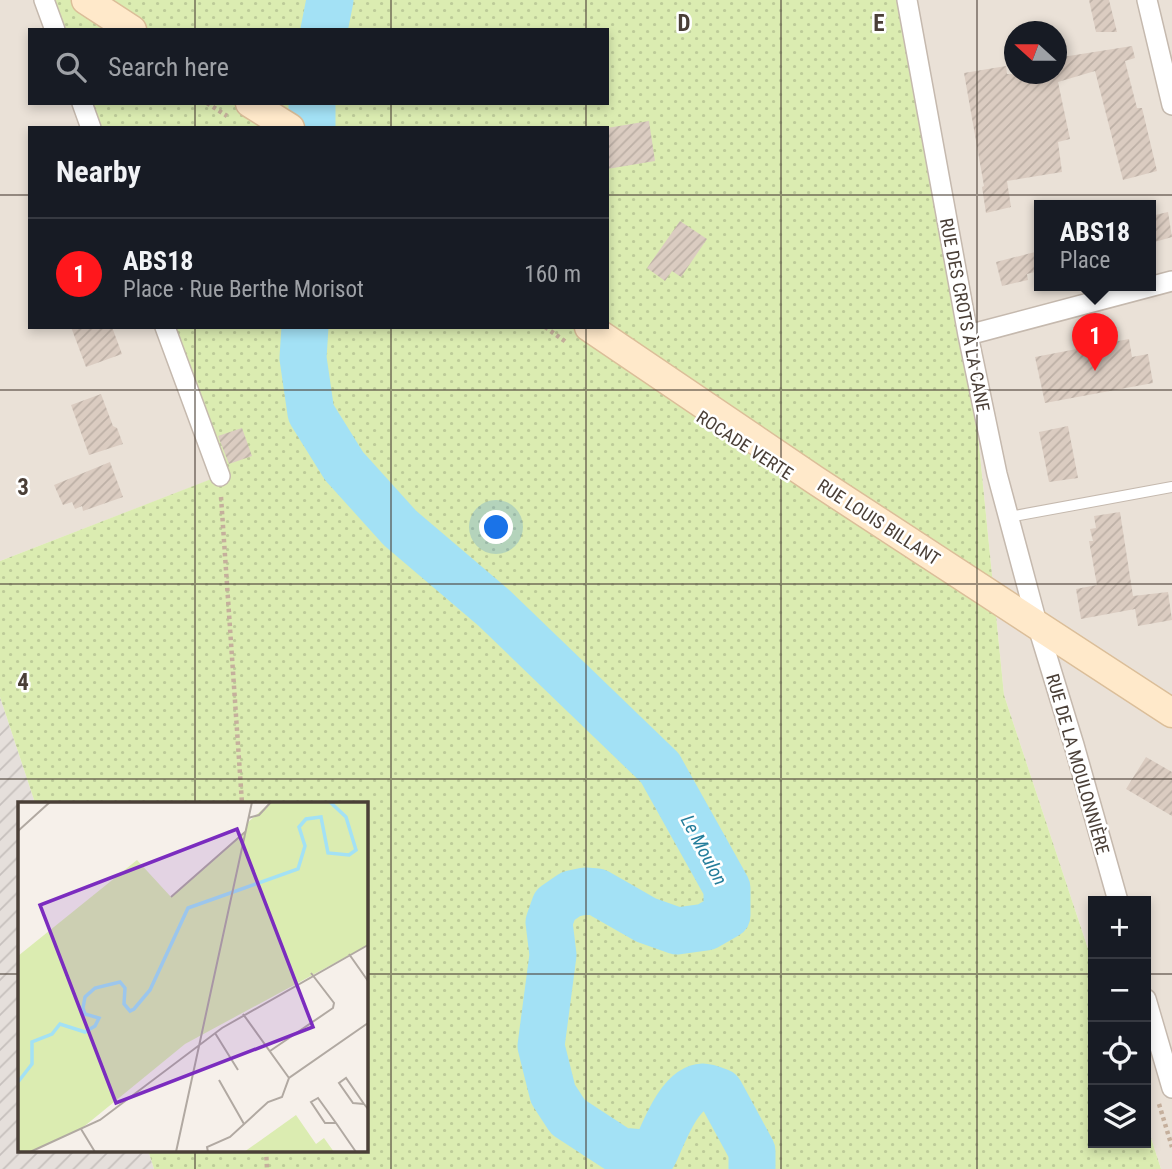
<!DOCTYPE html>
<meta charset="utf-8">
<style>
:root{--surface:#171b24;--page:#242831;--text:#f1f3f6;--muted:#9ea1a6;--line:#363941;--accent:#ff171c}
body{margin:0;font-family:"Roboto Condensed",sans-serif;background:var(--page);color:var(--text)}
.controls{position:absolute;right:21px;bottom:21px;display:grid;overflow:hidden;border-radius:0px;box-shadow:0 4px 10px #0003}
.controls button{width:63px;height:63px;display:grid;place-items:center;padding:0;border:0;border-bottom:2px solid var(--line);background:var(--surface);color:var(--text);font:35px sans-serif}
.compass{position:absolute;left:1004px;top:21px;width:63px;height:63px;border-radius:50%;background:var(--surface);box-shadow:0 4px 10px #0003;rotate:291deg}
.you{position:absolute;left:497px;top:528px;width:24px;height:24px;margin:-18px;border:5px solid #fff;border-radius:50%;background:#1a73e8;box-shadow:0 0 0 10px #1a73e833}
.badge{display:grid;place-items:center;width:46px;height:46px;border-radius:50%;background:var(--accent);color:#fff;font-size:23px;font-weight:700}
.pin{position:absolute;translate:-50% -58px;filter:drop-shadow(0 2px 4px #0008)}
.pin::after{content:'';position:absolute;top:37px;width:24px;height:21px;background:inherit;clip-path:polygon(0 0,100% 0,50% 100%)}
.popup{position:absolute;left:1034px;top:200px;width:122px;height:91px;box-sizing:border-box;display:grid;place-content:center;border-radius:0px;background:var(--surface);filter:drop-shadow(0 2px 5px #0005);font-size:23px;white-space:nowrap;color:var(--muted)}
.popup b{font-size:26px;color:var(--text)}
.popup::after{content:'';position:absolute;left:50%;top:100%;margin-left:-14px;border:14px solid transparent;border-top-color:var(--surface)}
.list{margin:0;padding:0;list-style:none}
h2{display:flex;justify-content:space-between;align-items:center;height:91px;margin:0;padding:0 28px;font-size:30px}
h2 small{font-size:23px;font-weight:400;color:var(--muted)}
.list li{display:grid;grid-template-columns:46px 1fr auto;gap:21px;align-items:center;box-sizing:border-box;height:112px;padding:0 28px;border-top:2px solid var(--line)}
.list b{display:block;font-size:26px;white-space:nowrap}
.list p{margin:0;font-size:23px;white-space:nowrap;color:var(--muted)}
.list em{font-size:23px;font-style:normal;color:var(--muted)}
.icon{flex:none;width:38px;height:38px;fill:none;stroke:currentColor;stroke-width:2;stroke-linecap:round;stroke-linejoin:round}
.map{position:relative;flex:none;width:1172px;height:1169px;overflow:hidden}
.search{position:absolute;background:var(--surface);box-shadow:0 4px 10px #0003;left:28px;top:28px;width:581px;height:77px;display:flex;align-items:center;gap:18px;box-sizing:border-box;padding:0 24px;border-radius:0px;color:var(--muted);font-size:26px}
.panel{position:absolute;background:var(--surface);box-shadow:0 4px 10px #0003;left:28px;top:126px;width:581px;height:203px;border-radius:0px}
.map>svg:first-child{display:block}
.residential{fill:#eae1d7;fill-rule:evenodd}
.industrial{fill:url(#industrial-furrows)}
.grass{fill:url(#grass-dots)}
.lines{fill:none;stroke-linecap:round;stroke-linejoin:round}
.river{stroke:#a3e1f5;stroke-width:47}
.building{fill:url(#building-hatch)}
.lane-casing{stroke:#c5b9ae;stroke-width:12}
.street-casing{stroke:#c5b9ae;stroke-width:22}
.secondary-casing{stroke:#dbbe99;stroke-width:31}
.path{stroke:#c5af9c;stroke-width:4.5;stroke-dasharray:3.5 3.5;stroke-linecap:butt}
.lane{stroke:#fff;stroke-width:10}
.street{stroke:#fff;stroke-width:19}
.secondary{stroke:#ffe9ca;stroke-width:28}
.grid{fill:none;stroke:#4a3f37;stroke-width:2;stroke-opacity:0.55}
.labels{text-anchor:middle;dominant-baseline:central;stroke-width:5;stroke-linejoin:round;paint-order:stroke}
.street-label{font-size:18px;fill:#4a3f37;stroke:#fff}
.water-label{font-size:19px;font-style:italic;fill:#247d9b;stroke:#fff}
.inset-river{fill:none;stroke:#a3e1f5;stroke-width:3.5}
.inset-road{fill:none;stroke:#b1a9a2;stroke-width:2}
.view{fill:#7b2cbf;fill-opacity:0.15;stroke:#7b2cbf;stroke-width:3.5}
.inset-edge{fill:none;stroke:#4a3f37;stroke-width:3.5}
.grid-label{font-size:23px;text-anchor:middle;font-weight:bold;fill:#4a3f37;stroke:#fff;stroke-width:5;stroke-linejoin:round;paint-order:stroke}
</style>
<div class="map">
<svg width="1172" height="1169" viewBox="0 0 1172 1169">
<defs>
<pattern id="industrial-furrows" width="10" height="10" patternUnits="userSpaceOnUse" patternTransform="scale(1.75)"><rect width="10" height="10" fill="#e5dfdb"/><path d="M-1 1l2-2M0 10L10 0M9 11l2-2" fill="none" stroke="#c6c0bd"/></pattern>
<pattern id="grass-dots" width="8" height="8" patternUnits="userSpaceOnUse" patternTransform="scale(1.75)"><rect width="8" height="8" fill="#dbecb1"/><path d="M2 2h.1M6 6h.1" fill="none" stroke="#bdcb99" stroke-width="1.8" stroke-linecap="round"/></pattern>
<pattern id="building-hatch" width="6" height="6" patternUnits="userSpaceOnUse" patternTransform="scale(1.75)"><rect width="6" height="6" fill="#dbccc1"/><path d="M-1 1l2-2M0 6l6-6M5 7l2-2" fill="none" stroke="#bdb0a6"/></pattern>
</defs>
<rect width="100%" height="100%" fill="#f6f0ea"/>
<path class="residential" d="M0 0H44L55 30H30V103H82L91 128H30V327H165L220 476 0 561Z
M907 0H1172V1169H1161L1146 1122V901H1093V964L1004 695 968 335ZM1014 32H1056V74H1014ZM1039 205H1151V285H1039Z"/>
<path class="industrial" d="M0 697 35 803H19V1150H148L154 1169H0Z"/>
<path class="grass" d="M44 0H907L968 335 1004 695 1093 964V1143H1146V1122L1161 1169H154L148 1150H366V803H35L0 697V561L219 476 165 327H607V128H91L82 103H607V30H55Z"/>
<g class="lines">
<path class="river" d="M324 30 330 0
M312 103V128
M305 327 303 358 311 413 344 466 400 528 494 608 660 768 727 888V915L706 927 677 931 646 920 597 892 585 891 571 894 555 905 549 922 553 955 541 1046 553 1094 568 1117 620 1151 654 1154C663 1135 679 1088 703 1087 708 1087 715 1090 720 1092L752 1151V1169"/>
</g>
<path class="building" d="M1089 0H1109L1117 32H1096Z
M1132 46 1135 58 1125 61 1137 108H1142L1157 171 1123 180 1095 71 1058 82 1070 139 1058 142 1062 172 1007 181 1011 207 986 213 982 187 984 186 964 73 1006 66 1007 74 1056 75V58Z
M649 121 655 161 607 169V128Z
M1168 212 1172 237 1151 243V216Z
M680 221 707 239 681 277 672 271 665 281 647 268Z
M1039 251V271L1027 274 1028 280 1002 286 996 262Z
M71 327H112L122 354 86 367Z
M1129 339 1132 357 1148 354 1153 383 1045 403 1035 357Z
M101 394 113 426 117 428 123 444 89 455 71 405Z
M1068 426 1078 478 1049 482 1039 432Z
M242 428 252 456 229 464 218 436Z
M110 462 123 497 83 511 82 506 75 509 72 502 63 505 54 485Z
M1120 512 1133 596 1168 592 1172 620 1138 626 1135 609 1081 619 1076 589 1097 585 1089 541H1093L1090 529 1096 528 1094 516Z
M1146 757 1172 772V816L1126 789Z"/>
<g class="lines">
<defs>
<path id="lane" d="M1009 517 1172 487"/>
<path id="street" d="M44 0 55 30
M907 0 968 335 997 474 1038 627 1074 745 1118 901
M1147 0 1172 105
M82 103 91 128
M165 327 220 476
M968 335 1172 281
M1146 999 1172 1088"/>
<path id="secondary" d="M86 0 132 30
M250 103 290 128
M589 327 815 480 1172 713"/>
</defs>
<use href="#lane" class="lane-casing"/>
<use href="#street" class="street-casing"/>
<use href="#secondary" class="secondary-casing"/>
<path class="path" d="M207 103 227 116
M545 327 566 342
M221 497 242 803
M1159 1104 1172 1147
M266 1150 267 1169"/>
<use href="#lane" class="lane"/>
<use href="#street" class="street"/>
<use href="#secondary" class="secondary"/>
</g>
<path class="grid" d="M195 0V30M391 0V30M586 0V30M781 0V1169M977 0V1169M195 103V128M391 103V128M586 103V128M0 195H30M607 195H1172M195 327V803M391 327V1169M586 327V1169M0 390H1172M0 584H1172M0 779H1172M0 974H19M366 974H1093M1146 974H1172M195 1150V1169"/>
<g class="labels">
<g class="street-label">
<text transform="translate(965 315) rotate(79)">RUE DES CROTS À LA CANE</text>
<text transform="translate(745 445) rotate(33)">ROCADE VERTE</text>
<text transform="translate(879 522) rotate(33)">RUE LOUIS BILLANT</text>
<text transform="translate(1078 764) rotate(74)">RUE DE LA MOULONNIÈRE</text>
</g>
<g class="water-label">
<text transform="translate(704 850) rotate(62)">Le Moulon</text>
</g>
</g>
<g transform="translate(18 802)">
<rect width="350" height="350" fill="#f6f0ea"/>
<path d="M253 0H350V143L167 242 63 327 12 350H0V154L119 58 153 95 227 29 229 21Z" fill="#dbecb1"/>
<path d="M278 313 298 342 306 336 316 350H226Z" fill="#dbecb1"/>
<path class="inset-river" d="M0 280 14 262V240L34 232 42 222 67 230 77 224 81 216 67 212 65 206 67 195 77 186 102 180 107 186 106 202 112 209 116 207 132 188 170 106 280 67 287 44 281 25 288 17 303 15 310 51 331 53 338 48 328 15 312 0"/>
<path class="inset-road" d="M230 16 241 13 253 0M0 29 32 0M153 95 227 30M331 152 350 179M225 212 271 276M197 231 220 268M252 249 315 206 316 201 293 171M201 278 226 322M346 302 335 301 321 281 328 276 346 302 350 307M318 321H307L293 300 300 296 318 321 338 350M63 327 77 350M12 350 82 318 204 226 350 143M158 350 234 0M190 350 189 345 212 335 250 300 264 295 271 276 350 221"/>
<path class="view" d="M219 27 295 225 98 301 22 103Z"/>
<rect width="350" height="350" class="inset-edge"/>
</g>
<g class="grid-label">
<text x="684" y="31">D</text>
<text x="879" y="31">E</text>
<text x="23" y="495">3</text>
<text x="23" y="690">4</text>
</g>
</svg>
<div class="controls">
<button>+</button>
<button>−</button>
<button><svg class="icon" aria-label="locate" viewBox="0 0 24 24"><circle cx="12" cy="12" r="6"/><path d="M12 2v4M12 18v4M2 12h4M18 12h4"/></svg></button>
<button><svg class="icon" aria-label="layers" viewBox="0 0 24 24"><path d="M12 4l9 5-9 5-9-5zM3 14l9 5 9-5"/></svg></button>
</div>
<svg class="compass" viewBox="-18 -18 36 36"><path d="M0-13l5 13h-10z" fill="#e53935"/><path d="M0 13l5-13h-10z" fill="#9ea1a6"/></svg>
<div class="you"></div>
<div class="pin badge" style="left:1095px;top:371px">1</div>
<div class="popup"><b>ABS18</b>Place</div>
<div class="search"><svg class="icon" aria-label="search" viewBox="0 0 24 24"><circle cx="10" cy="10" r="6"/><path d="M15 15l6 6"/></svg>Search here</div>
<section class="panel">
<h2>Nearby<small></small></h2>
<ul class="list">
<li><span class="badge">1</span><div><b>ABS18</b><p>Place · Rue Berthe Morisot</p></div><em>160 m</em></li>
</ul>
</section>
</div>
